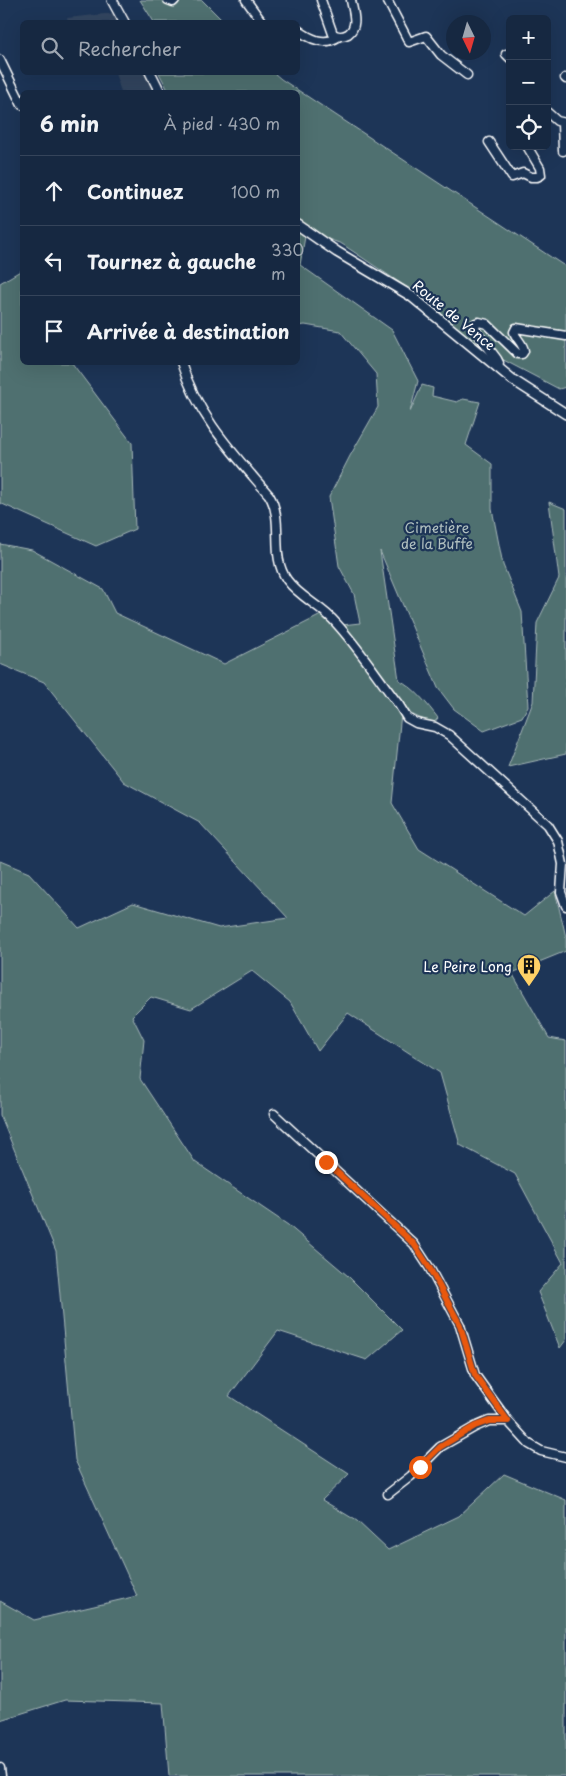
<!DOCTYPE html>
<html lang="fr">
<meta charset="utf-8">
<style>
:root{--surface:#162841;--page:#23344c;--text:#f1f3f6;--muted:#9ea6b1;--line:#35445a}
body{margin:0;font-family:"Playpen Sans",sans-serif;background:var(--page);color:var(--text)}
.controls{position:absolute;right:15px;top:15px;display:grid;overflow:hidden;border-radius:8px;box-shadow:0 5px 20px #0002}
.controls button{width:45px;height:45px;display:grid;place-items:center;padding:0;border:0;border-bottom:1px solid var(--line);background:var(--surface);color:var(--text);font:25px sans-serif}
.compass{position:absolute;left:446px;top:15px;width:45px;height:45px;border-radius:50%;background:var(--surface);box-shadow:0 5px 20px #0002;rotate:175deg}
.stop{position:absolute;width:15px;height:15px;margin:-11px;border:4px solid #ea580c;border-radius:50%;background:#fff}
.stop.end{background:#ea580c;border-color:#fff;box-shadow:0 1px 5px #0008}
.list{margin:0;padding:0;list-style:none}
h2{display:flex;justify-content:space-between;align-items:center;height:65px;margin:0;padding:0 20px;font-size:21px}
h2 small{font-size:16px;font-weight:400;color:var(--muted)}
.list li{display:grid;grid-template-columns:32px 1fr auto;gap:15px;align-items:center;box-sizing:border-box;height:70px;padding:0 20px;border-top:1px solid var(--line)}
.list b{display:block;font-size:19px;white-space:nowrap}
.list em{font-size:16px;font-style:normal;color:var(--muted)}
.icon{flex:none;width:28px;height:28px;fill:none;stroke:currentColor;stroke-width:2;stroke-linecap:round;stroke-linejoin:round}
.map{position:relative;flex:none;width:566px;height:1776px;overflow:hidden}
.search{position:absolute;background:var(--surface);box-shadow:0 5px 20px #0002;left:20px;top:20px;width:280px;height:55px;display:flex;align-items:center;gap:12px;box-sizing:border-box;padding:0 18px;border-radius:8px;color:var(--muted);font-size:19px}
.panel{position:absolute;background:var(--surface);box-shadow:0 5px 20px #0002;left:20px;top:90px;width:280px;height:275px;border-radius:8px}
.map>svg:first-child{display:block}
.built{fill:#32455e}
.green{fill:#4f7070;stroke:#a7b8b8}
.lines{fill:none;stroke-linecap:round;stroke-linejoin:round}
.minor-casing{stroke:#fff;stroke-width:11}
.major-casing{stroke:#fff;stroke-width:12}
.minor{stroke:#1d3557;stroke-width:8}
.major{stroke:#1d3557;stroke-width:9}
.route{stroke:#ea580c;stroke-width:6}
.labels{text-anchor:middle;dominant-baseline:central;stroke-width:4.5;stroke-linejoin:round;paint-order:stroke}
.street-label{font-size:14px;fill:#fff;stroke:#1d3557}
.park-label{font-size:14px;fill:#b0bfbf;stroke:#1d3557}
.poi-label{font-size:14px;fill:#fff;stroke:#1d3557;text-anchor:end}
</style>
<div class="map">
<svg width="566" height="1776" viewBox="0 0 566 1776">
<rect width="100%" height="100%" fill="#1d3557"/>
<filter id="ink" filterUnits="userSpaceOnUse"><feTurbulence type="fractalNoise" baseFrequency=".02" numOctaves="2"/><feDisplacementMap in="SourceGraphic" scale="10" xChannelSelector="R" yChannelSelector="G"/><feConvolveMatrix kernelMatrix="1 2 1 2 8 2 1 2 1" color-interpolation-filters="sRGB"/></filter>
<g filter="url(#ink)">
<path class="built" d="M114 13 118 22H68L67 18Z
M115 73H144L155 92H121Z"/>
<path class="green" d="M140 0H202L224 22H154Z
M159 73H274L281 79 566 267V387L559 389 471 343 433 305 342 244 306 231 300 265 392 330 418 381 410 412 422 385 433 388 432 396 457 402 463 399 480 402 466 445 492 464V509L503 565 522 612 528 706 522 717 484 731 454 709 438 688 380 551 399 680C414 687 428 705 438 718L433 724 411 714 402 703 392 803 419 849 524 916 555 891 566 937V951L512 973 549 1038 566 1041V1340L560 1348 538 1292 563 1263 515 1174 460 1145 440 1073 348 1013 318 1051 290 1002 252 971 191 1009 151 997 132 1016 144 1040 140 1079 195 1162 288 1225 348 1276 402 1330 367 1360 278 1331 229 1396 349 1474 322 1500 357 1521 388 1550 459 1516 504 1474 566 1500V1776H169L163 1703 65 1700 0 1720V1601L34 1620 137 1596 75 1460 56 1251 0 1115V861L29 873 79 928 133 903 219 928 288 918 200 823 124 782 44 682 0 664V544L32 550 103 589 115 613 224 664 321 615 333 626 360 623 354 594 339 566 329 497 350 456 378 407 376 374 340 331 305 325 298 326V92H169Z
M22 270V362L72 363 132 443 135 529 96 546 0 503V283Z
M549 502 566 509V754L508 767 533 702 537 623 559 578Z"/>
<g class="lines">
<defs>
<path id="minor" d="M168 0 173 2 175 0
M246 0 262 22
M321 0 333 34C338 37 342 37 348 34 359 26 353 12 351 0
M387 0 409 42 426 36 441 55 467 75
M298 30C310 39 324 46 338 37
M506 54 510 58
M0 60 22 105
M565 78 566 79
M547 112 557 121 566 123
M562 123 563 151
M489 142 512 177 523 173 531 177H537L541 175 540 168 527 146
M181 362C197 416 234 454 269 495 285 521 269 555 287 580 300 598 322 606 336 623 359 648 378 678 399 705L407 718 416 723 435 727 449 735 548 825 558 841 563 864 561 892 566 906
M498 368 499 363 497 359 475 330 476 323 479 322 487 324 518 354H522L524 351C523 343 516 339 514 332L516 328 566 336
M274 1114 414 1244 429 1267 460 1325 475 1375 508 1421 529 1444 541 1451 566 1457
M388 1494 411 1476 440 1447 475 1427 489 1421H508
M0 1768 1 1776"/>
<path id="major" d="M112 0 124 22
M150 72 160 92
M298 225 337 252 411 296 513 380 566 414"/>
</defs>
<use href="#minor" class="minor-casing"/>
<use href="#major" class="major-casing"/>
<use href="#minor" class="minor"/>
<use href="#major" class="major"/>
</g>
</g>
<g class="lines" filter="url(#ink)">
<path class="route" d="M326 1162 414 1244 429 1267 460 1325 475 1375 508 1421H489L475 1426 440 1447 420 1467"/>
</g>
<defs>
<symbol id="building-pin" viewBox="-11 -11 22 30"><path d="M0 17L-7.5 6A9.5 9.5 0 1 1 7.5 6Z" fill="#ffd166" stroke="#1d3557"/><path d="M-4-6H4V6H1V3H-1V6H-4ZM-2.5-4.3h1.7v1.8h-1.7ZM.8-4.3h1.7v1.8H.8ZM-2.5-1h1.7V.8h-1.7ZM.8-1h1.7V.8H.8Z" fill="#111"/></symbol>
</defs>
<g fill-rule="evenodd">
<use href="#building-pin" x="515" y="952" width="28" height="38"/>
</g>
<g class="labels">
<g class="street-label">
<text transform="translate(454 315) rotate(39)">Route de Vence</text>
</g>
<g class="park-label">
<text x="437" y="527">Cimetière<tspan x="437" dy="16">de la Buffe</tspan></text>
</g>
<g class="poi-label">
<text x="512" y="966">Le Peire Long</text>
</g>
</g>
</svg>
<div class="controls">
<button>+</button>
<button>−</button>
<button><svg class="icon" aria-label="locate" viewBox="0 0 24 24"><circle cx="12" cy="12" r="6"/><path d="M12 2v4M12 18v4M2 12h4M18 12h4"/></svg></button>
</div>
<svg class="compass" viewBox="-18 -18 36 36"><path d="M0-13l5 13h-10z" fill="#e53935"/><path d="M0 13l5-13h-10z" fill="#9ea6b1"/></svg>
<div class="stop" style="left:420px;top:1467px"></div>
<div class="stop end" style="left:326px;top:1162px"></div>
<div class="search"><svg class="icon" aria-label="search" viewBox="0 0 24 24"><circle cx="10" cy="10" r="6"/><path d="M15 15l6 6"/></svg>Rechercher</div>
<section class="panel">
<h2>6 min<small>À pied · 430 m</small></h2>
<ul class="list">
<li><svg class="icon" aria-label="ahead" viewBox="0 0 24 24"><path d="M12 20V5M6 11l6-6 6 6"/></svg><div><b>Continuez</b></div><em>100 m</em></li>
<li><svg class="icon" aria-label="left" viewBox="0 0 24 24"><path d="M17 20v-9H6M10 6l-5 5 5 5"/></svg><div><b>Tournez à gauche</b></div><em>330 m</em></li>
<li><svg class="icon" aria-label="arrive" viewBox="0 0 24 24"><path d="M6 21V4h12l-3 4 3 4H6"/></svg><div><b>Arrivée à destination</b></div></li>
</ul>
</section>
</div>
